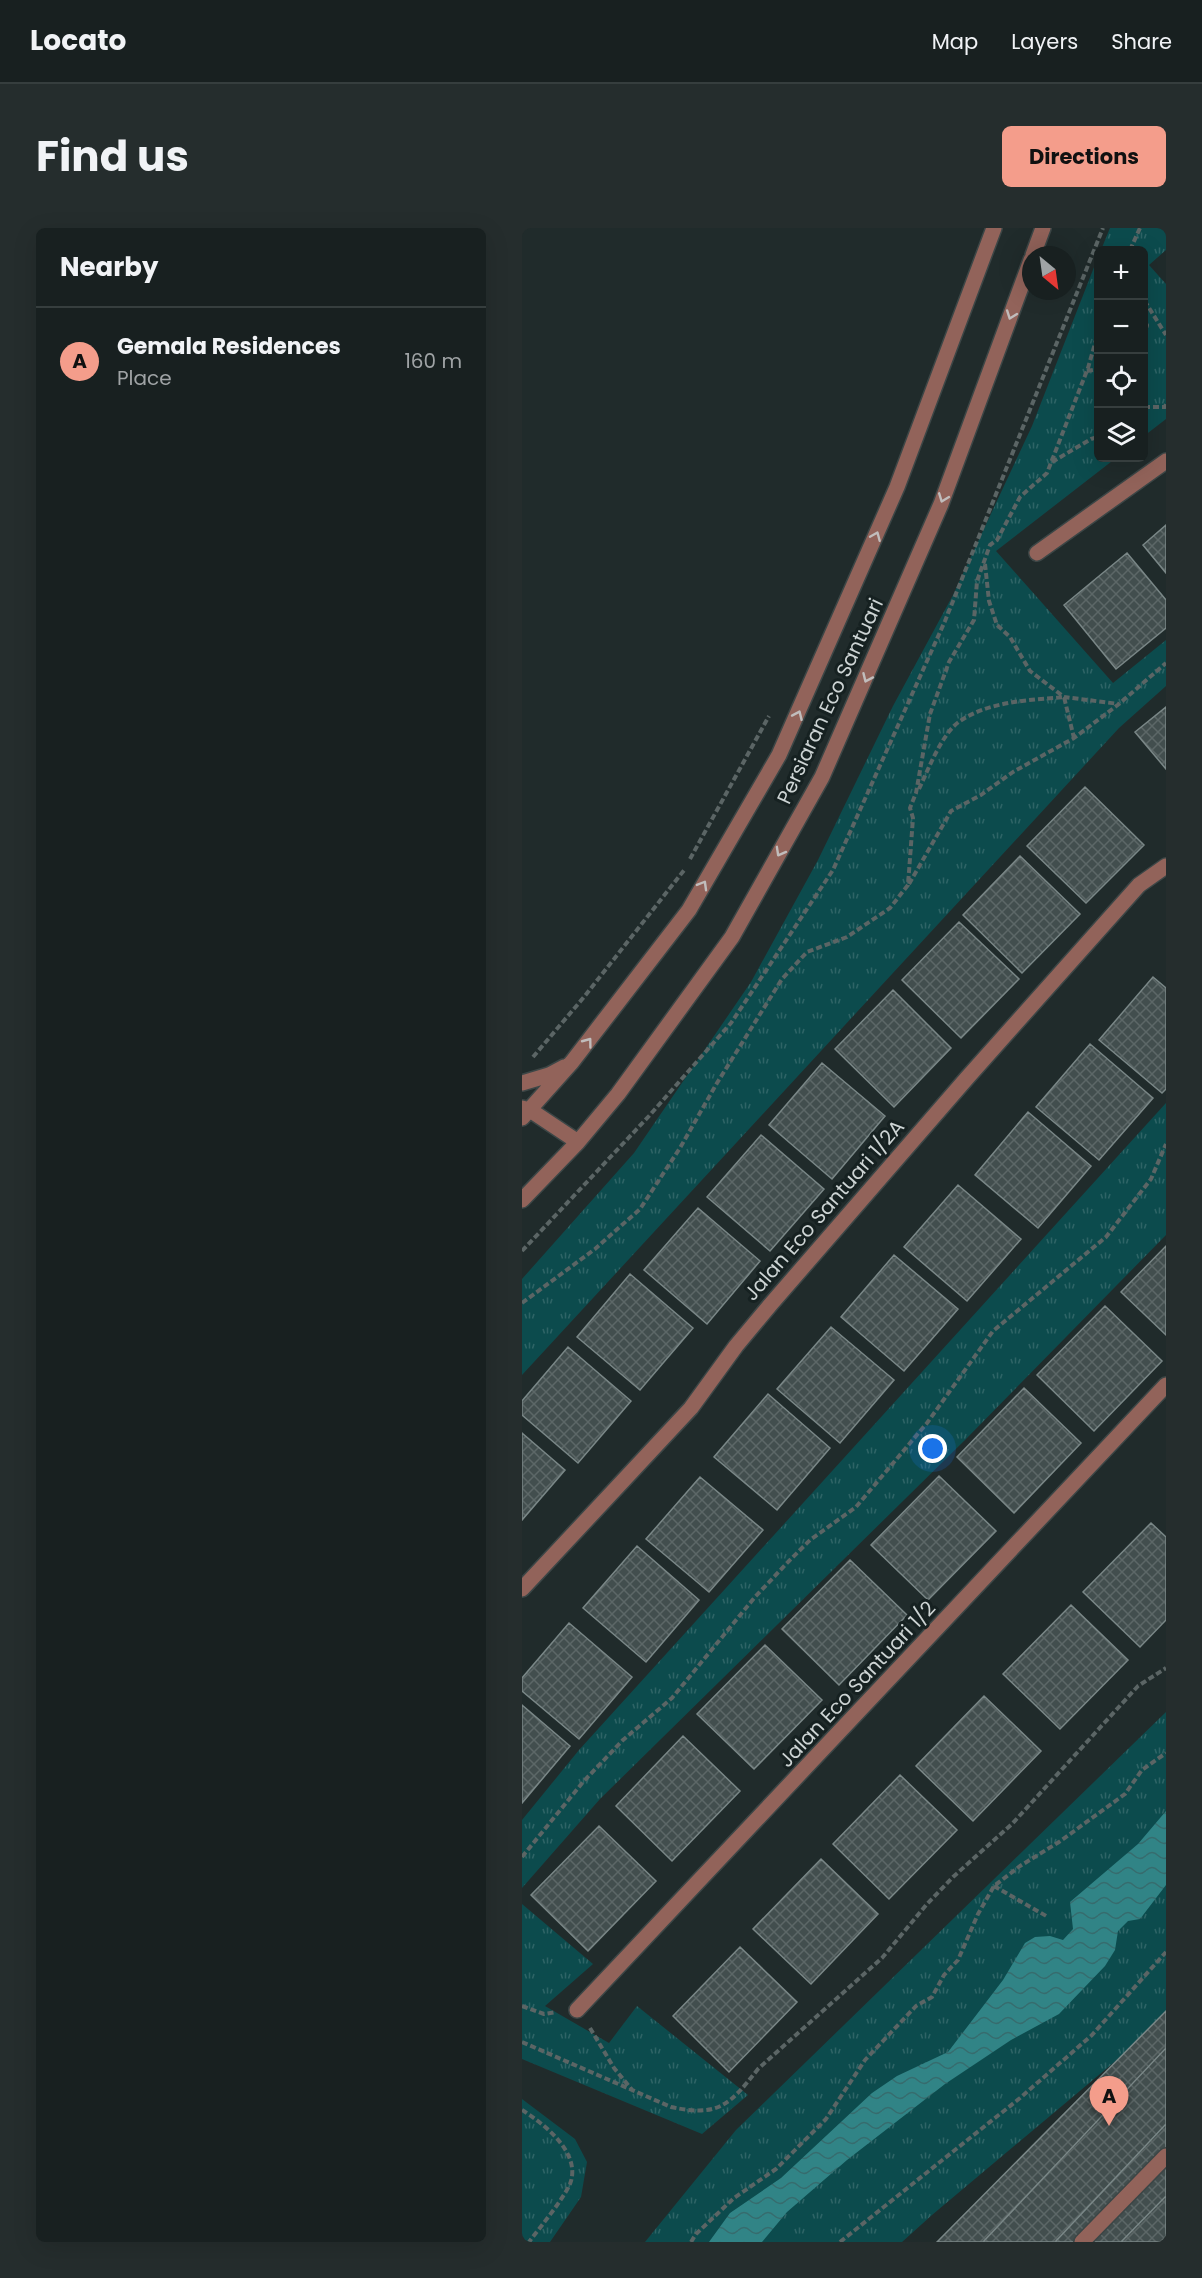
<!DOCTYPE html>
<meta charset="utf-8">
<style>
:root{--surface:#182020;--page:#252d2d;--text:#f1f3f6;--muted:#9fa3a5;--line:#363e3e;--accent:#f49d8b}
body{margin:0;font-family:Poppins,sans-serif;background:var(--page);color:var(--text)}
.controls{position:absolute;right:18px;top:18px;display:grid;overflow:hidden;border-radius:9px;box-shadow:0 6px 24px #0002}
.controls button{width:54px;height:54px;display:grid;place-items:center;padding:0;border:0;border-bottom:2px solid var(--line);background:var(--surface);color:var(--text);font:30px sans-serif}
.compass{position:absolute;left:500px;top:18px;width:54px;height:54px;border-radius:50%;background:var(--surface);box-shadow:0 6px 24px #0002;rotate:151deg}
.you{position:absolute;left:411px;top:1221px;width:21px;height:21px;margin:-15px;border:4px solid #fff;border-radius:50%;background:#1a73e8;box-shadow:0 0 0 9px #1a73e833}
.badge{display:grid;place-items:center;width:39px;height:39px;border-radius:50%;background:var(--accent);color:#111;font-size:20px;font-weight:700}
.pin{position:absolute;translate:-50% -50px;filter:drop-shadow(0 2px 3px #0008)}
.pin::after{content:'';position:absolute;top:32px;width:21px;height:18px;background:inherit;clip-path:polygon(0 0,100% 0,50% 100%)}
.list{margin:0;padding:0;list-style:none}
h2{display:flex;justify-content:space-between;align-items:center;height:78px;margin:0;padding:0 24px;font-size:26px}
h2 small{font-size:20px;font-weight:400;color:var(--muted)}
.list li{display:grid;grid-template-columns:39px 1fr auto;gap:18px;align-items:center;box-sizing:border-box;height:108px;padding:0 24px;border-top:2px solid var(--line)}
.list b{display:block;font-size:22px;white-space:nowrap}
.list p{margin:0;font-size:20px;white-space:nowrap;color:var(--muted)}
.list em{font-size:20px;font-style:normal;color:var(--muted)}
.icon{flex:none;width:33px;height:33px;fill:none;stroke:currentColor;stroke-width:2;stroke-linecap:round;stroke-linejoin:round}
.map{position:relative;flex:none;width:644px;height:2014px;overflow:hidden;border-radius:9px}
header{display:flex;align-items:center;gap:36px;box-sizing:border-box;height:84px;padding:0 30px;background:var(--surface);border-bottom:2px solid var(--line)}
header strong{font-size:28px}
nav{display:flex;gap:33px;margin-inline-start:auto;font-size:21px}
.intro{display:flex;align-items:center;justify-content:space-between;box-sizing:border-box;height:144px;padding:0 36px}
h1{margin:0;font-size:42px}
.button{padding:15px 27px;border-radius:9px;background:var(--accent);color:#111;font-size:21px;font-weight:700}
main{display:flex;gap:36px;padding:0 36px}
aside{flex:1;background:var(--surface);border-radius:9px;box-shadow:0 6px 24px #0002}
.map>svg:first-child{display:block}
.park{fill:url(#park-tufts)}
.water{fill:url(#water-waves)}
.building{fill:url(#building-cross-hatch);stroke:#7a8787;stroke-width:1.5}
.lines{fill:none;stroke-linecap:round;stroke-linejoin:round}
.minor-casing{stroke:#3c4646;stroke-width:18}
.path{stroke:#5b6565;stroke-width:4;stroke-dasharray:6 3;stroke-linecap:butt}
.minor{stroke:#92635a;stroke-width:15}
.oneway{stroke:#c1bdbc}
.labels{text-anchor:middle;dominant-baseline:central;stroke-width:6;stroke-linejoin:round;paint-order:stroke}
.street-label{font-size:20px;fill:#cdd4d4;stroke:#162121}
</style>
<header>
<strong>Locato</strong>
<nav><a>Map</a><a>Layers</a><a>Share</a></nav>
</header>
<div class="intro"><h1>Find us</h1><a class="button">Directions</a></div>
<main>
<aside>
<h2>Nearby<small></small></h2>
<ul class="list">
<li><span class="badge">A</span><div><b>Gemala Residences</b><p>Place</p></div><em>160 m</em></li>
</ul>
</aside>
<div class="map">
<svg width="644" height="2014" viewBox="0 0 644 2014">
<defs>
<pattern id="park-tufts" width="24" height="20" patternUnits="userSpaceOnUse" patternTransform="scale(1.5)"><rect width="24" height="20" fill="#0c4b4d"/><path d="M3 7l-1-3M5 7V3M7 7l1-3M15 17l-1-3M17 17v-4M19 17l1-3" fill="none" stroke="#2e6466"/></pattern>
<pattern id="water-waves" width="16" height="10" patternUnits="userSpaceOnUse" patternTransform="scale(1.5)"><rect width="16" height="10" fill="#318486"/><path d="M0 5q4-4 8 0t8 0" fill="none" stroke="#366c6e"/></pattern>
<pattern id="building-cross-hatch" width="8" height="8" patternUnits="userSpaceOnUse" patternTransform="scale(1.5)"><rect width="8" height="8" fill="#424e4e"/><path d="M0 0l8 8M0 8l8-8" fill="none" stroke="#5c6767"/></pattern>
</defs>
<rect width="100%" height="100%" fill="#202b2b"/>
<path class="park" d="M588 0H644V22L627 37 644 56V191L622 208V22H579Z
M576 29V230H594L474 323 591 455 644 412V458L597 500 0 1147V1051L112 925 229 754 296 632 371 478 431 367 510 198Z
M644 875V1007L443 1212 78 1571 0 1660V1592L57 1522Z
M644 1484V1785L621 1810 410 1987 380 2014H123L214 1902Z
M0 1676 71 1736 23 1778 87 1815 115 1778 226 1867 180 1906 0 1831Z
M0 1871 53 1911 65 1934 59 1969 28 2014H0Z"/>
<path class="water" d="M644 1583V1657L618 1691 606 1693 596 1703 593 1722 583 1738 537 1786 489 1812 423 1856 325 1932 265 1984 240 2014H187L208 1985 259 1950 350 1865 375 1848 426 1824 481 1752 503 1715 513 1709 528 1708 541 1712 551 1701 548 1674 616 1616Z"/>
<path class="building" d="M644 297V345L621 317Z
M605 325 644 372V400L594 441 542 377Z
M644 479V541L613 504Z
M563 559 622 617 564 675 505 618Z
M498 628 558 686 500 745 441 687Z
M437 694 497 751 439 810 380 752Z
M631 749 644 760V861L640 865 577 812Z
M371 762 429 820 372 879 313 821Z
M568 816 631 870 577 932 514 879Z
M300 835 363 888 310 951 247 897Z
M506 884 569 938 516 1000 453 947Z
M239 907 302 961 248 1023 185 969Z
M436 957 499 1011 445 1073 382 1019Z
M176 980 238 1033 185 1096 122 1042Z
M644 1018V1107L599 1064Z
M372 1027 436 1081 382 1143 319 1089Z
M108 1046 171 1100 118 1162 55 1109Z
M583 1078 640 1133 572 1203 515 1147Z
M309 1099 372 1152 318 1215 255 1161Z
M46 1119 109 1173 56 1235 0 1187V1173Z
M502 1160 559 1215 492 1285 435 1229Z
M246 1166 308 1220 255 1282 192 1229Z
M0 1205 43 1242 0 1292Z
M417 1248 474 1303 406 1372 349 1317Z
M178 1249 241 1302 187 1364 124 1311Z
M629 1295 644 1309V1392L618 1419 561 1364Z
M115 1318 177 1372 124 1434 61 1380Z
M328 1332 385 1387 317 1457 260 1401Z
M549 1377 606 1432 538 1501 481 1446Z
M47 1395 110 1449 57 1511 0 1463V1450Z
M243 1417 300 1472 232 1541 175 1486Z
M462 1468 519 1523 451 1593 394 1538Z
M0 1477 48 1518 0 1575Z
M161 1508 218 1563 150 1633 94 1578Z
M378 1547 435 1602 367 1671 311 1616Z
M77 1598 134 1653 66 1723 9 1667Z
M299 1631 356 1686 289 1756 231 1701Z
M218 1719 275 1774 207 1844 151 1788Z
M644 1783V2014H415Z
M644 1820V1896L533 2014H461Z
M644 1968V2014H599Z"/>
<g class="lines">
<defs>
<path id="minor" d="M511 27 521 0
M515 325 644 233
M0 855 27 847 42 839
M0 880 8 882 56 914
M0 890 50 834 167 682 257 527 375 259 472 0
M0 972 56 914 96 866 210 709 300 549 419 276 509 32
M0 1361 169 1180 214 1118 249 1076 445 850 617 657 644 638
M55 1782 644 1157
M560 2014 644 1928"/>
</defs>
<use href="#minor" class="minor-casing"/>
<path class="path" d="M608 22 618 0
M622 77 624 75 644 107
M622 95 625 97 622 112
M565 143 576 141
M622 179H643L644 176
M530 234 569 211 576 209
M463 336 467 373 475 397 488 409 508 443 542 469 597 476
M397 561C406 542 420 505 438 493 468 473 508 472 542 469L552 510
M168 631 247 488
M387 656 429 583 459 567 491 544 552 510 597 476 644 435
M11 829 62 769 163 641
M0 1023 127 888 209 795 311 642 423 393 581 0
M0 1075 73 1021 118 981 158 920 195 855 260 751 285 724 325 709 368 680 386 657 391 590 388 580 394 565 408 486 427 434 452 392 455 353 468 317 475 312 498 269 525 245 566 140 576 105
M0 1629 61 1554 101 1512 150 1470 233 1369 266 1334 288 1312 334 1279 405 1195 471 1103 584 1009 629 951 644 916
M472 1658 526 1689
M0 1778 22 1786 34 1784
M68 1800 92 1840 111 1863
M0 1814 149 1879C196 1889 207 1878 236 1841L360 1730 405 1676 431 1649 490 1596 616 1458 644 1440
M0 1882C22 1896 60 1925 48 1956 40 1973 19 1998 7 2014
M169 2014 174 2006 212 1970 254 1941 304 1891 343 1832 394 1778 410 1769 422 1747 436 1732 456 1686 472 1658 498 1638 537 1614 603 1566 620 1542 644 1525
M318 2014 498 1870 570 1807 644 1724"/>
<use href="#minor" class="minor"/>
</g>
<defs><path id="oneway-chevron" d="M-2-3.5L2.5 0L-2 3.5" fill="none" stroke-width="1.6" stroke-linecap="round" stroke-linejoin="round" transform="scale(1.5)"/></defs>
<g class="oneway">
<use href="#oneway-chevron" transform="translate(489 87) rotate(110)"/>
<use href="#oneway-chevron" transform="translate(421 270) rotate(111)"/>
<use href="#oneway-chevron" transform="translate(354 308) rotate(-67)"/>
<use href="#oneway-chevron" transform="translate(345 450) rotate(114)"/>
<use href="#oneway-chevron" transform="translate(276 487) rotate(-66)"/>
<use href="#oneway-chevron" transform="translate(258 624) rotate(119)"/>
<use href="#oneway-chevron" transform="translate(181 657) rotate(-60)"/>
<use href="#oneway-chevron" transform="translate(66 814) rotate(-53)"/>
</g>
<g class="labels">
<g class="street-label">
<text transform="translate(308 473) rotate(-65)">Persiaran Eco Santuari</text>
<text transform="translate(302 982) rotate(-49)">Jalan Eco Santuari 1/2A</text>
<text transform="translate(335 1456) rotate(-47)">Jalan Eco Santuari 1/2</text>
</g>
</g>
</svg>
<div class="controls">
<button>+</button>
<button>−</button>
<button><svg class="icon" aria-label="locate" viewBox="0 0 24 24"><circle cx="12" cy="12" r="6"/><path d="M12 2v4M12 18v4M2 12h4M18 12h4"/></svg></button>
<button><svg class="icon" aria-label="layers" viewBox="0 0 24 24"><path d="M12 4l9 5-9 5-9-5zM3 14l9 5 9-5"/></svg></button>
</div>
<svg class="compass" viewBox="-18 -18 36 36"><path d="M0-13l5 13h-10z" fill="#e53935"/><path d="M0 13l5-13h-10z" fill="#9fa3a5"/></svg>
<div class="you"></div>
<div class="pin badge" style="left:587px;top:1898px">A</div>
</div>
</main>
